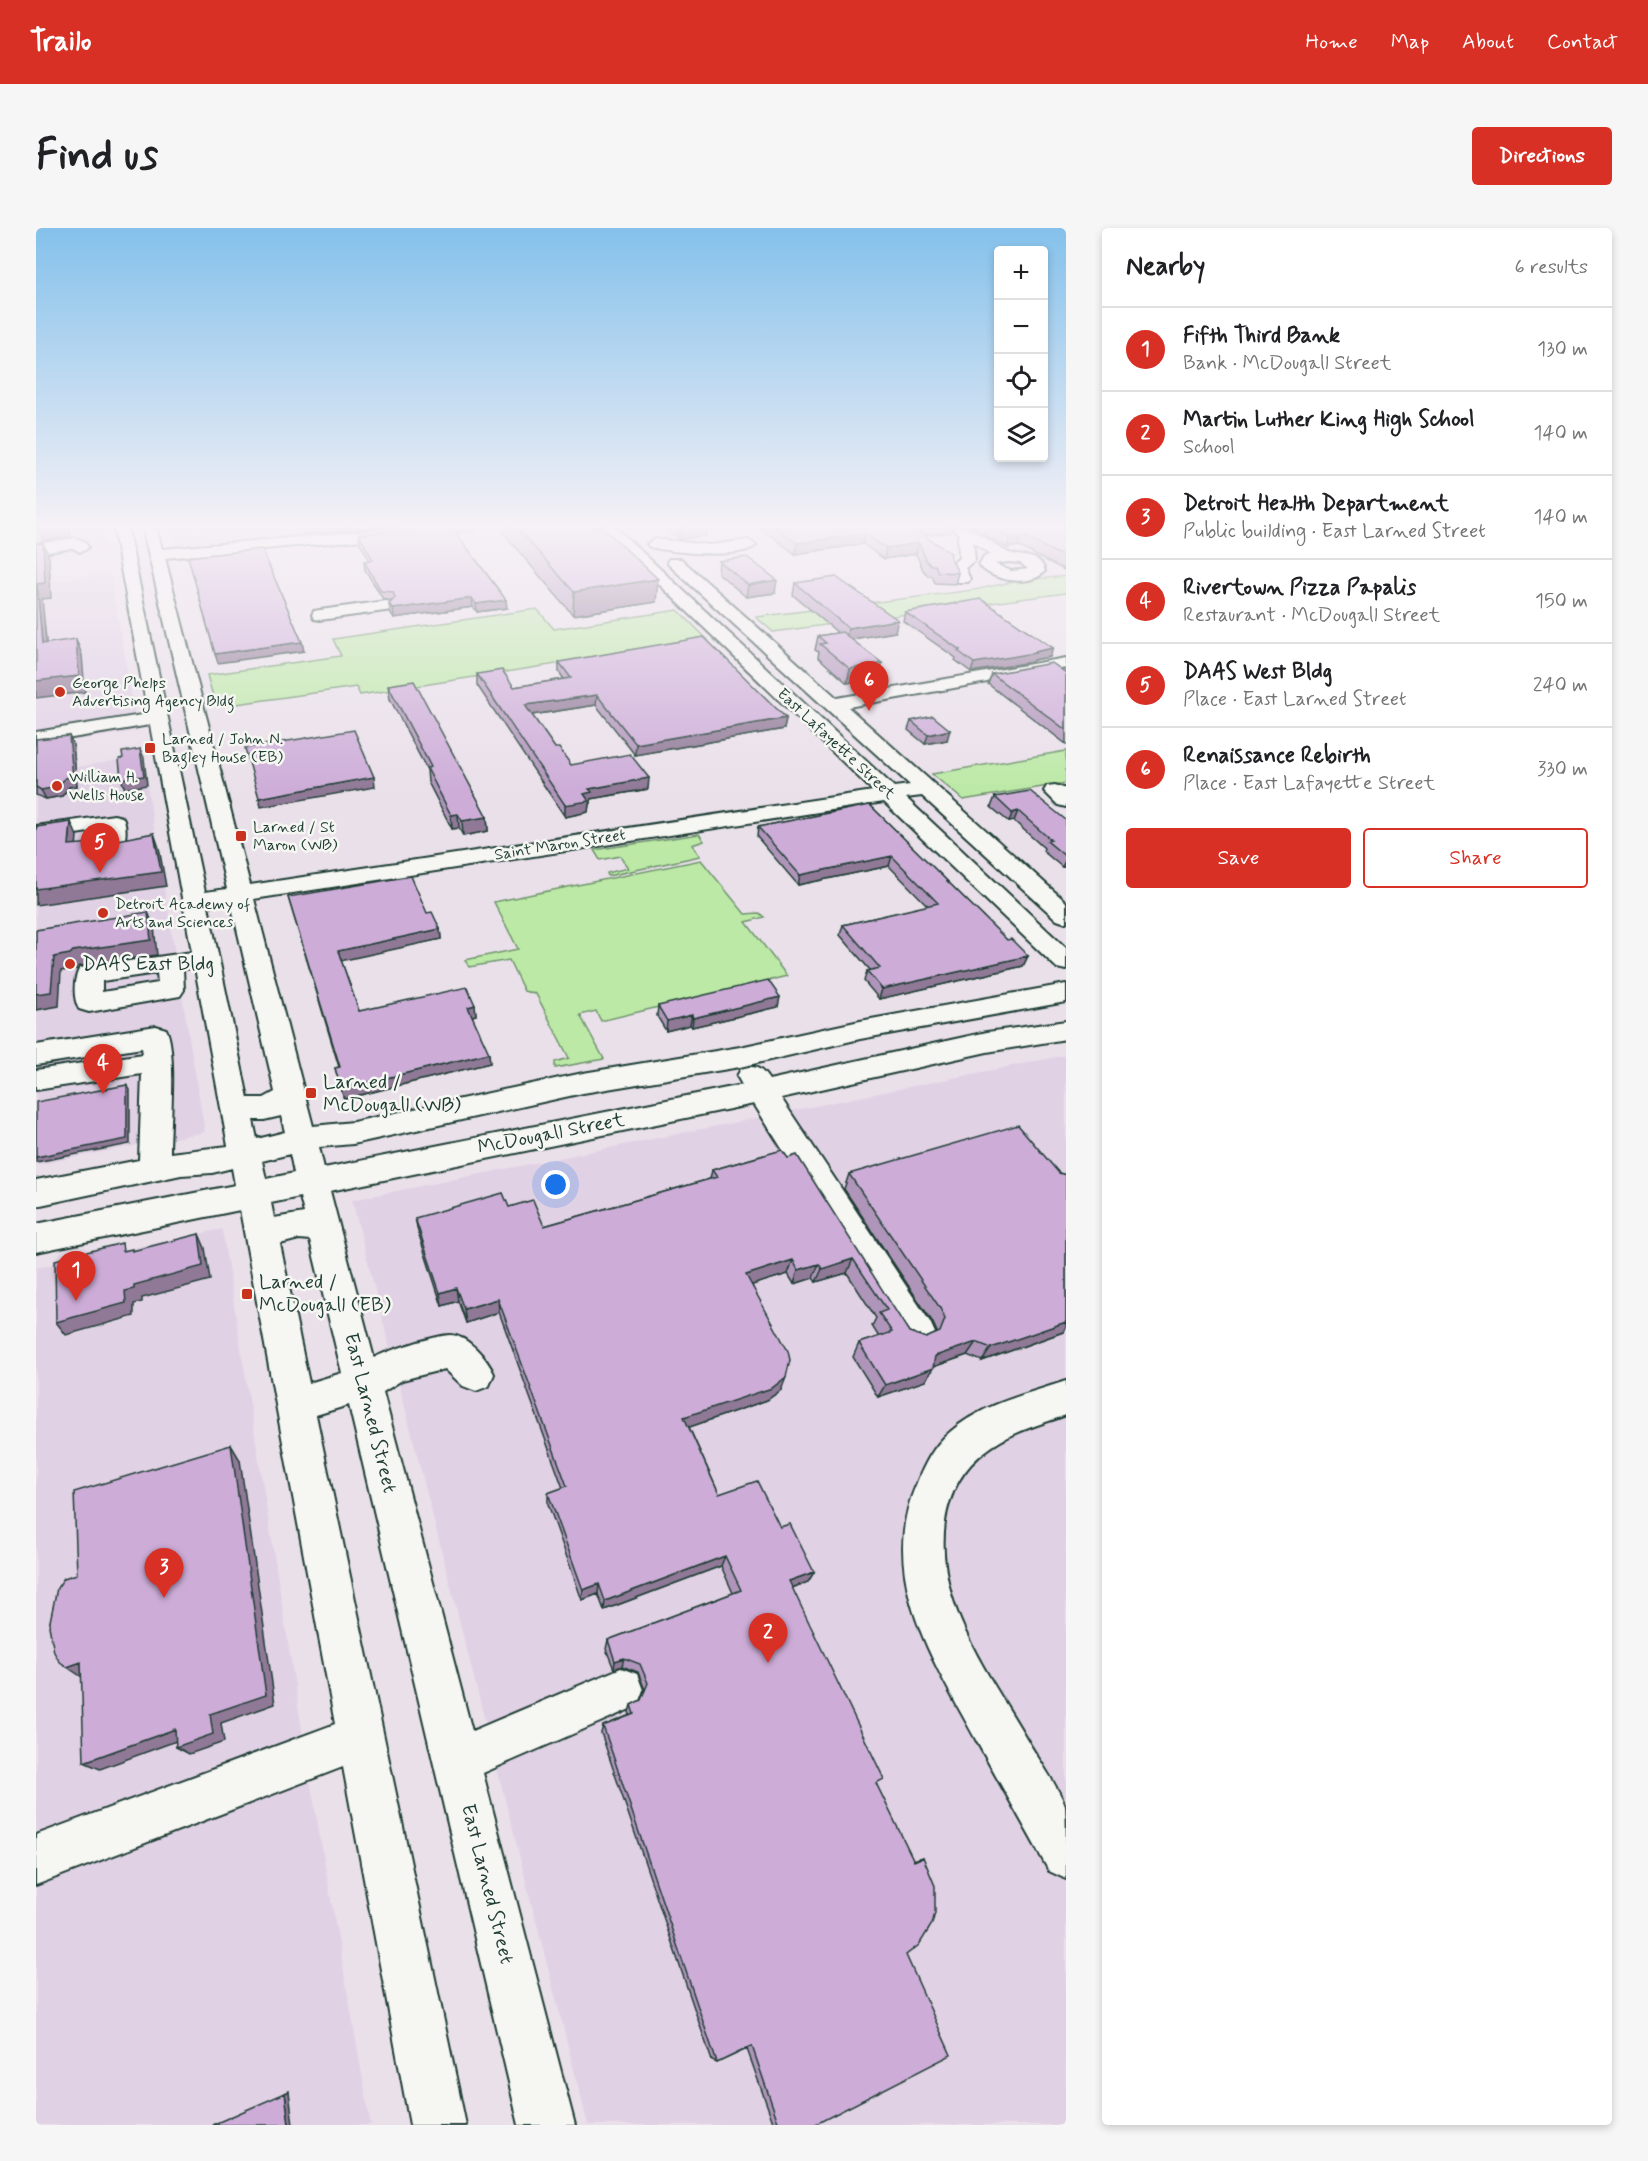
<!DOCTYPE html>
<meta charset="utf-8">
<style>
:root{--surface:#fff;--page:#f6f6f6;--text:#202124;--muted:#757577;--line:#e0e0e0;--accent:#d93025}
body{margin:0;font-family:Mynerve,sans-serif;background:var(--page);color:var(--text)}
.controls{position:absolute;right:18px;top:18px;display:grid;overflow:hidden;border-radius:6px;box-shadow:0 3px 9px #0003}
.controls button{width:54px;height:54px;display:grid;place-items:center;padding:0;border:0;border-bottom:2px solid var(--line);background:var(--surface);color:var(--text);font:30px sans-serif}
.you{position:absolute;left:520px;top:957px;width:21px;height:21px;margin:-15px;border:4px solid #fff;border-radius:50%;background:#1a73e8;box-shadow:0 0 0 9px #1a73e833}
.badge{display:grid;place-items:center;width:39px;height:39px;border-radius:50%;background:var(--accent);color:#fff;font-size:20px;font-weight:700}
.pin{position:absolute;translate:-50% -50px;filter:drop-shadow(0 2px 3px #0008)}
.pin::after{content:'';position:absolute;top:32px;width:21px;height:18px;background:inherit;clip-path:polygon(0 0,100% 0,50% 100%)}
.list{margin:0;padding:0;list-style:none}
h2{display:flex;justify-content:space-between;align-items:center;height:78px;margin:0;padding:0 24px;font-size:26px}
h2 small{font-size:20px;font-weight:400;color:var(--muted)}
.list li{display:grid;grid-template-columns:39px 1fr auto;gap:18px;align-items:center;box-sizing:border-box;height:84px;padding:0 24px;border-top:2px solid var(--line)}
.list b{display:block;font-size:22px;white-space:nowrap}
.list p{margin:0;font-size:20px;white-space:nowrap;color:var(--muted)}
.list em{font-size:20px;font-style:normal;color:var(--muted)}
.actions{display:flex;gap:12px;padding:18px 24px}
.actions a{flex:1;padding:14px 0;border:2px solid var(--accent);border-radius:6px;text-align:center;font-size:21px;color:var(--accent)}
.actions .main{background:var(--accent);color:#fff}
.icon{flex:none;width:33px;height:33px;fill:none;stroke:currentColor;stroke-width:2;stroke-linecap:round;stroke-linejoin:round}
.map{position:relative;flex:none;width:1030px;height:1897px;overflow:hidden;border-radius:6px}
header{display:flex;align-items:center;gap:36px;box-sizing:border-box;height:84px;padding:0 30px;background:var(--accent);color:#fff}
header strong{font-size:28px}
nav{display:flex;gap:33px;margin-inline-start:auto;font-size:21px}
.intro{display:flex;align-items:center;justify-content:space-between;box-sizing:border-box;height:144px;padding:0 36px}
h1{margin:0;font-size:42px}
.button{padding:15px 27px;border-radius:6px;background:var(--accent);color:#fff;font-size:21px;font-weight:700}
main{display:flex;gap:36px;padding:0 36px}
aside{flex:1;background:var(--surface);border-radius:6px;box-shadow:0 3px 9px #0003}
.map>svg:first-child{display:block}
.built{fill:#e1d1e5}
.green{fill:#bce9a6;stroke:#6e936d;stroke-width:1.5}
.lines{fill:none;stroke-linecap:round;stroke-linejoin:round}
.minor-casing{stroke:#1f3d34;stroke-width:4}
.minor{fill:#f6f6f2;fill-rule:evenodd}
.wall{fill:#b095ba;stroke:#1f3d34;stroke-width:1.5}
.shaded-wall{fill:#907997;stroke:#1f3d34;stroke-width:1.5}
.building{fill:#cdadd8;stroke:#1f3d34;stroke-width:1.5}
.poi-dot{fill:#c8321e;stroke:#f6f6f2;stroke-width:2}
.labels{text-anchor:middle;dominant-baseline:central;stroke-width:5;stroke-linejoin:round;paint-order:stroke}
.far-poi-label{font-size:16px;fill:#1f3d34;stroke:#f6f6f2;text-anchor:start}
.far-street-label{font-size:16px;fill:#1f3d34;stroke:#f6f6f2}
.poi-label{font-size:20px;fill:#1f3d34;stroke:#f6f6f2;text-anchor:start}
.street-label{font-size:20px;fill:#1f3d34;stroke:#f6f6f2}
</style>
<header>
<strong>Trailo</strong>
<nav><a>Home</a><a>Map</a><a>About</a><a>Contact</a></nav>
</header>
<div class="intro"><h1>Find us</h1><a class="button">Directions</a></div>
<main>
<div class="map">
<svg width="1030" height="1897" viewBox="0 0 1030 1897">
<rect width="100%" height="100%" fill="#eae0ea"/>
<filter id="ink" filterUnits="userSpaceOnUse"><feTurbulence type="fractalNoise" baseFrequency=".0167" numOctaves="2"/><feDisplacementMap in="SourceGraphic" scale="12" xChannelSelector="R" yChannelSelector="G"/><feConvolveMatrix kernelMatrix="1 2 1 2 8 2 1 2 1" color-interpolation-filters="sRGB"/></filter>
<g filter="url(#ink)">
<path class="built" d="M0 298H67L72 322 0 331Z
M132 298H476L141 330Z
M74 346 102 503 0 518V355Z
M106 528 169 904 0 937V546Z
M1030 827V1897H552L316 972Z
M186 1001 274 1552 335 1897H0V1040Z"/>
<path class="green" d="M1030 348V365L737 404 720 389 938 362 980 353Z
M501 381 518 401 642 382 672 412 324 467 320 459 180 479 171 447 305 428 297 411Z
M1030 523V555L927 572 896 546Z
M663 606 668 613 656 617 664 628 572 648 571 645 592 640 584 628 564 632 558 622Z
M665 632 709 686 723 685 728 689 710 694 751 748 565 793 560 783 544 787 568 831 519 840V834L533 830 500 766 488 763 473 732 433 739 429 732 482 721 458 674Z"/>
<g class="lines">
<defs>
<path id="minor" d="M77 298H91L169 664 191 661 106 298H120L126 321 389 298H444L437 302 129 330 214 657 837 563 563 298H578L858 559 874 557 633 337 631 334 633 331H645L801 470 1030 430V440L812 479 1030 674V695L1021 692 886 568 870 570 1030 720V742L1021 740 848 574 218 671 277 898 317 894 547 845 704 819 824 793 1030 756V774L824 811 704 839 547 865 317 916 283 919 288 940 706 857 701 848 705 841C719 836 725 840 733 852L951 804 1030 793V811L951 824 745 870 894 1094 899 1105 894 1116 881 1121 868 1116 718 876 294 963 338 1130C349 1123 402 1107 414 1107 432 1107 452 1132 458 1146L453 1158 440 1163 427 1158 409 1141 366 1152 347 1164 436 1503 585 1440 601 1446 607 1462 601 1478 447 1545 539 1897H483L313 1177 280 1187 430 1897H374L307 1539 0 1657V1607L299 1496 204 982 0 1024V996L199 957 196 940 176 945 145 947 0 978V952L103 932 106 846 0 862V842L107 826 106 820 0 837V817L120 798 130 801C141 820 134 899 134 925L192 918 159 740 147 741 148 762 144 768 53 784 43 781C37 771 37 750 44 740L156 724 114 497 0 516V504L112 486ZM195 675 239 864 228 870H212L172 678ZM121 745 122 755 66 764V753ZM245 888 249 904 221 911 217 892H228ZM254 926 258 945 230 951 226 933ZM264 969 268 985 238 990 235 975ZM263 1011 274 1012 306 1145 273 1155 244 1016Z
M913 298C939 298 948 310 969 323 981 331 1004 323 1009 343 995 360 956 353 943 337L948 328 955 326 937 314 939 332 929 340 934 351 932 354H920L913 338 923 330 922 309 923 306ZM973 334 984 335 992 341 975 343 959 336Z
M39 310 48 313 52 319 49 322 44 324 37 320 0 326V316Z
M619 311 674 317 712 312 720 317C707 332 633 324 614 319L611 316Z
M350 373 356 374 358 378 356 382 284 392 278 391 276 387 278 383 284 382Z
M1019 557 1030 561V579L1022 577 1008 563 1011 558Z
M78 587 86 589C92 597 90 616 84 624L76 626 68 624 65 619 66 602 0 612V598Z
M1030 1153V1187C1003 1197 974 1204 951 1222 927 1239 913 1265 909 1294 898 1377 954 1447 993 1515 1003 1532 1023 1560 1029 1578 1030 1589 1030 1635 1030 1651L1013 1643C989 1599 964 1556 940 1512 898 1434 841 1348 880 1257 888 1237 897 1218 914 1204 946 1176 991 1166 1030 1153Z"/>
</defs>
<use href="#minor" class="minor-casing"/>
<use href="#minor" class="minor"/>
</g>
<path class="wall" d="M467 298H565L620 374 537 387 467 305Z
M627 298H671L670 308 643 311Z
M722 298H918L916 304 887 308 914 329 922 345 919 356 899 355 896 348H892L887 342 880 326 848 331 827 316 759 326Z
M924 298H1030V343L982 318 971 320 939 300Z
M323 306 471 380 441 384 437 379 358 390 354 384 353 376 357 373 347 371 329 342 328 333H334L324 315Z
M683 333 739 365 710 369 682 345Z
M759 355 859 404 815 411 843 449 811 455 782 429 783 424 779 422 782 408 802 405 757 367Z
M869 384 1014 429 997 432 996 434 935 444 919 432 920 430 867 393Z
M523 434 750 490 748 501 599 527 560 477 496 487 519 520 535 537 612 561 555 571V575L553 576 552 584 529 589 441 457V446L478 459 528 451 523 444Z
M1030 445V516L952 456 956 446Z
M352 457 451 589 452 603 427 608 423 600 416 601 392 554 391 542 354 471Z
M875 493 911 512 889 516 872 502Z
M33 508 37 517 41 558 33 559 26 568 10 571 0 567V511Z
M959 569 1030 592V639H1026L1007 623 1008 620 978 593 973 594 955 579Z
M834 577 971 712 992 728 987 738 843 771 828 753 831 743 834 742 804 707 807 697 892 678 853 638 762 657 721 609 722 599Z
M252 669 391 685 404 701 405 711 305 732 323 783 439 777 440 787 436 788 454 835 308 871 299 840 303 839Z
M622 778 742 779 656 799 654 797 630 803 621 788Z
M746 922 873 1104 890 1110 901 1105V1104L896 1093 808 961 813 946 1023 945 1030 947V1100L1027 1104 946 1133 931 1127 897 1139 889 1153 842 1169 817 1129 823 1115 843 1109 836 1098 840 1090 811 1045 780 1054 777 1050 758 1056 752 1046 716 1057 750 1149 745 1162 731 1172 653 1199 683 1266 744 1299 778 1344 772 1354 756 1360 840 1556 877 1632 887 1629 870 1727 778 1897H738L711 1821 681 1835 676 1833 565 1505 567 1498 594 1487 593 1484 595 1477 605 1472 609 1462 602 1444 586 1438 578 1441 570 1421 572 1412 697 1365 685 1338 568 1382 562 1366 546 1372 512 1276V1265L527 1260 463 1084 430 1095 422 1073 406 1078 382 1004 379 990 473 979 508 998 674 951 676 942Z"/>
<path class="shaded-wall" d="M1 298H34L35 308 7 313Z
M266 298H365L267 306Z
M658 298H671L670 308 643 311 644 299Z
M886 298H918L916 304 871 310 874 299Z
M829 306 827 316 759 326 761 315Z
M986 308 982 318 971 320 974 309Z
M7 315 13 329 15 370 6 371 12 432 6 416 1 356Z
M883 315 880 326 848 331 850 320Z
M622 351 620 374 537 387 538 364Z
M741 352 739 365 710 369 712 357Z
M436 370 437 379 358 390 357 381Z
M470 372 471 380 441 384 440 376Z
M862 392 859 404 810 412 812 400Z
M40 411 46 427 49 464 0 470V453Z
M266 414 268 423 182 435 179 426Z
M1017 420 1014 429 997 432 996 434 935 444 938 435Z
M846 435 843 449 811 455 814 441Z
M561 467 560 477 489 488V477Z
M750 490 748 501 599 527 600 516Z
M914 502 911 512 889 516 892 507Z
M33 508 37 517 41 558 33 559 26 568 10 571 5 562Z
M104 521 108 530 111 557 89 561 85 551Z
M338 549 339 559 225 579 223 570Z
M613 550 612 561 555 571V575L553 576 552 584 529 589V577L548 566 553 561Z
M982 583 978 593 973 594 976 585Z
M422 586 423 600 416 601 415 587Z
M451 589 452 603 427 608 426 593Z
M35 594 41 608 39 632 33 617Z
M118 605 123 620 130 658 0 677V661Z
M856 628 853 638 762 657 764 647Z
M1030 631V639H1026Z
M112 684 118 699 121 727 44 738 41 741 25 743 23 778 0 782V766L18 729 37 723Z
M404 701 405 711 304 733 302 723Z
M992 728 987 738 843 771 846 761Z
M744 769 742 779 656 799 657 790Z
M439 777 440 787 433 789 432 779Z
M656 787 654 797 630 803 631 793Z
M453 825 454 835 308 871 305 861Z
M91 857 94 862V916L0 934V929Z
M163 1006 169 1020 174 1052 106 1070V1074L98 1076V1088L30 1107 20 1094 98 1057Z
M817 1031 811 1045 780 1054 786 1041Z
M757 1032 752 1046 706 1060 710 1047Z
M783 1036 777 1050 758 1056 762 1042Z
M420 1060 422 1073 406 1078 404 1065Z
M462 1071 463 1084 430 1095 428 1081Z
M1030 1094V1100L1027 1104 946 1133 955 1120Z
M940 1114 931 1127 891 1141 899 1128Z
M897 1140 889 1153 842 1169 849 1157Z
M750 1149 745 1162 731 1172 645 1202 648 1189Z
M195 1217 204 1232 239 1476 185 1495 188 1514 153 1526 140 1519 174 1486Z
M689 1328 685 1338 568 1382 569 1373Z
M778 1344 772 1354 747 1363 753 1353Z
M563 1356 562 1366 546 1372 547 1362Z
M588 1430 586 1438 578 1441 579 1433Z
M45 1434 46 1449 31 1439Z
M139 1501 151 1509 64 1541 48 1534Z
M253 1863 257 1897H253L249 1865Z"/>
<path class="building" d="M415 298 470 372 440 376 436 370 357 381 353 376 359 370 357 364 345 363 328 333 337 332 323 306Z
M479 298H565L622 351 538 364Z
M642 298H658L644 299Z
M737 298H886L874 299 915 325 914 328 922 345 902 344 899 337H894L890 332 883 315 850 320 829 306 761 315Z
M955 298H1030V330L986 308 974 309Z
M7 315 9 355 1 356 6 416 40 411 43 448 0 453V316Z
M226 321 266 414 179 426 152 329Z
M711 329 741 352 712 357 683 333Z
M800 349 862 392 812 400 759 355Z
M945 371 1017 420 998 424 999 425 938 435 922 423 924 422 869 384Z
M806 404 846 435 814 441 784 416 790 415 782 408Z
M668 409 750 490 600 516 561 467 489 477 519 520H523L535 537 594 526 613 550 553 561 556 564 548 566 553 573 529 577 441 446 466 442 478 459 535 450 523 434Z
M1016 435 1030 445V502L956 446Z
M378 453 451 589 426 593 422 586 415 587 391 540 395 539 352 457Z
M897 488 914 502 892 507 875 493Z
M318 502 338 549 223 570 209 520Z
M33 508 37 549 29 550 22 559 5 562 0 559V511Z
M104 521 108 548 85 551 83 531 87 530 86 524Z
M994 563 1030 592V629L1011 613 1015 612 982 583 976 585 959 569Z
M834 577 971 712 975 711 992 728 846 761 831 743 844 740 807 697 902 675 856 628 764 647 722 599Z
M35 594 33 617 71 614 118 605 125 644 0 661V599Z
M375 648 391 685 396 684 404 701 302 723 323 783 431 759 439 777 432 779 453 825 305 861 299 840 304 839 252 669Z
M112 684 115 712 37 723 34 726 18 729 15 764 0 766V702Z
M732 752 744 769 657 790 656 787 631 793 622 778Z
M91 857V911L0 929V874Z
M982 897 1023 945 1030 947V1094L955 1120 940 1114 899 1128 897 1140 849 1157 823 1115 856 1104 843 1085 851 1082 817 1031 786 1041 783 1036 762 1042 757 1032 710 1047 752 1123 754 1132 750 1149 736 1160 648 1189 683 1266 721 1253 744 1299 754 1296 778 1344 753 1353 848 1551 840 1555 878 1633 887 1629 899 1658V1685L896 1696 883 1717 870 1727 915 1827 778 1897H743L716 1818 681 1835 567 1498 598 1486 595 1477 605 1472 612 1455 604 1436 588 1430 579 1433 572 1412 705 1362 689 1328 569 1373 563 1356 547 1362 512 1265 531 1258 462 1071 428 1081 420 1060 404 1065 379 990 467 965 473 979 497 972 508 998 681 949 676 942 746 922 752 930 761 927 873 1104 890 1110 904 1104 909 1091 904 1080 813 946Z
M163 1006 167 1038 98 1057V1061L89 1063 90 1075 20 1094 19 1032 86 1015 87 1023 96 1021V1023Z
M195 1217 230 1467 174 1486 177 1506 140 1519 139 1501 48 1534 45 1434 31 1439 23 1433 18 1424 13 1398 21 1360 28 1350 41 1346 38 1264Z
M249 1865 253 1897H176Z"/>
</g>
<linearGradient id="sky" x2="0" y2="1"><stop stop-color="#84c1eb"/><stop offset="0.53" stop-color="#f6f1f6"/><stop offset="1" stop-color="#f6f1f6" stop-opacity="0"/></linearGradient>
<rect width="1030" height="563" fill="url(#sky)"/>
<g class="poi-dot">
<circle cx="24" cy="464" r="6"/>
<rect x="108" y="514" width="12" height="12" rx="3"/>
<circle cx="21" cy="558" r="6"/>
<rect x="199" y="602" width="12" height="12" rx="3"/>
<circle cx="67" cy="685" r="6"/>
<circle cx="34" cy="736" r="6"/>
<rect x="269" y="859" width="12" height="12" rx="3"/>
<rect x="205" y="1060" width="12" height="12" rx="3"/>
</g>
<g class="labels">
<g class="far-poi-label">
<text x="36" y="455">George Phelps<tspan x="36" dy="18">Advertising Agency Bldg</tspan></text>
<text x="126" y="511">Larned / John N.<tspan x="126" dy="18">Bagley House (EB)</tspan></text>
<text x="33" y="549">William H.<tspan x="33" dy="18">Wells House</tspan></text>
<text x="217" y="599">Larned / St<tspan x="217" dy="18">Maron (WB)</tspan></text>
<text x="79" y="676">Detroit Academy of<tspan x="79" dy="18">Arts and Sciences</tspan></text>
</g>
<g class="far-street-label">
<text transform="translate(800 516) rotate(43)">East Lafayette Street</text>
<text transform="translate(524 617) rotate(-9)">Saint Maron Street</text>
</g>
<g class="poi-label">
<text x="46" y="736">DAAS East Bldg</text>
<text x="287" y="854">Larned /<tspan x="287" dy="23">McDougall (WB)</tspan></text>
<text x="223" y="1054">Larned /<tspan x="223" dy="23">McDougall (EB)</tspan></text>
</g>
<g class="street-label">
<text transform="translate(515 906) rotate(-11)">McDougall Street</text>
<text transform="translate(334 1185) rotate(76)">East Larned Street</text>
<text transform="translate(451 1656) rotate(76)">East Larned Street</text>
</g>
</g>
</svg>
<div class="controls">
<button>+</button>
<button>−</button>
<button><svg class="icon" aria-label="locate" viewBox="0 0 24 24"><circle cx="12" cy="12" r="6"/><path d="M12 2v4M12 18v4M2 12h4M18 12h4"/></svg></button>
<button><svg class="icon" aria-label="layers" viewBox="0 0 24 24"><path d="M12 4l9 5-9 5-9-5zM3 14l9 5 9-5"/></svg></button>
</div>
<div class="you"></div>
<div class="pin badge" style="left:40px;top:1073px">1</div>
<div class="pin badge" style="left:732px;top:1435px">2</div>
<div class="pin badge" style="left:128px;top:1370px">3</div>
<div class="pin badge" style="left:67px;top:866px">4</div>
<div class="pin badge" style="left:64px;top:645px">5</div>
<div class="pin badge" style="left:833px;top:483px">6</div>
</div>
<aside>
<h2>Nearby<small>6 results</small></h2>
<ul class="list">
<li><span class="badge">1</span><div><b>Fifth Third Bank</b><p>Bank · McDougall Street</p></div><em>130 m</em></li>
<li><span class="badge">2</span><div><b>Martin Luther King High School</b><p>School</p></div><em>140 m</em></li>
<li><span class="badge">3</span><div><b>Detroit Health Department</b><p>Public building · East Larned Street</p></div><em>140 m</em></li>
<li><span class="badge">4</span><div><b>Rivertown Pizza Papalis</b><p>Restaurant · McDougall Street</p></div><em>150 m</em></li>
<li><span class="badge">5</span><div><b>DAAS West Bldg</b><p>Place · East Larned Street</p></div><em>240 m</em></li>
<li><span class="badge">6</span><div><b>Renaissance Rebirth</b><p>Place · East Lafayette Street</p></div><em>330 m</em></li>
</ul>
<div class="actions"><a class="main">Save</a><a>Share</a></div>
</aside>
</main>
